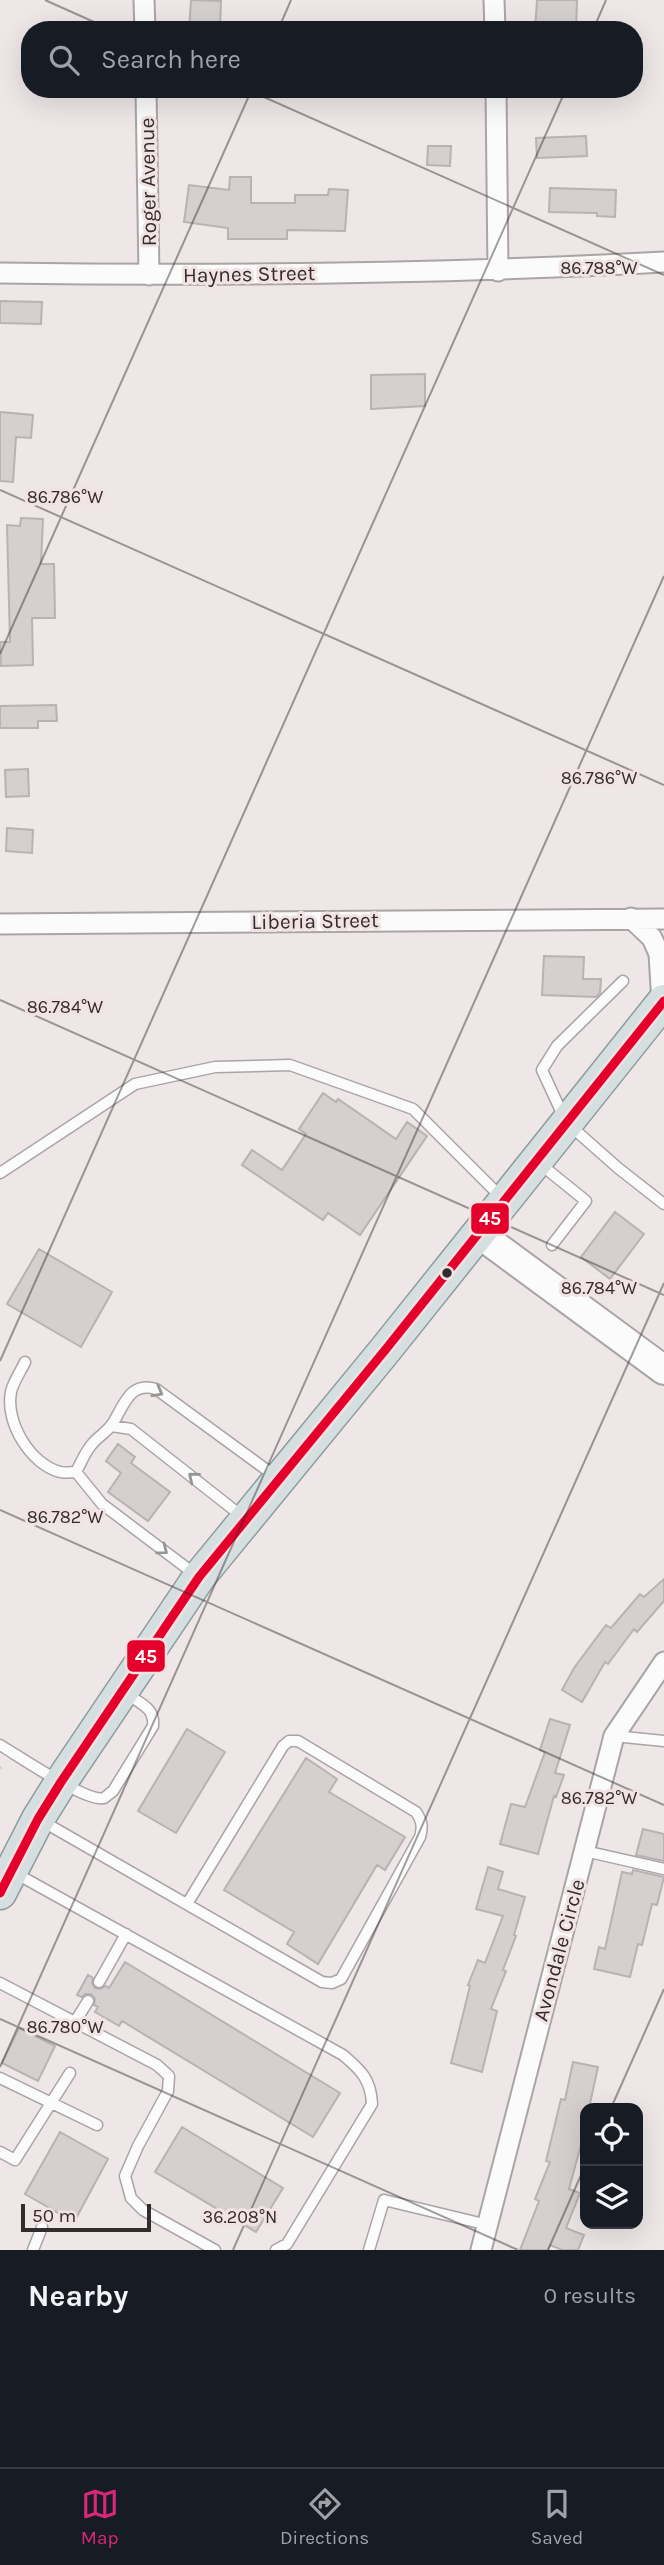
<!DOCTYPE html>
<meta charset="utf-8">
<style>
:root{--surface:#171b24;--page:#242831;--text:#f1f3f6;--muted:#9ea1a6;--line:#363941;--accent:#db2777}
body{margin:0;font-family:Karla,sans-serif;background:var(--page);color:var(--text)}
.controls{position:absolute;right:21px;bottom:21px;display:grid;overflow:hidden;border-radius:14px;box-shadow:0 7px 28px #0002}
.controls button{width:63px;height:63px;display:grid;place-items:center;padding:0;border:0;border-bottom:2px solid var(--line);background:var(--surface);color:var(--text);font:35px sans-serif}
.scale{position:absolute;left:21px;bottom:18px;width:130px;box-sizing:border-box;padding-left:7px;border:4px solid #322c2d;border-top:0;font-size:19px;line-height:24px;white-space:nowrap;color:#322c2d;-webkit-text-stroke:5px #f1e2e4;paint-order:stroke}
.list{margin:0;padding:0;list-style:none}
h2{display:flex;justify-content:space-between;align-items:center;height:91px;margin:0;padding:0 28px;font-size:30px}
h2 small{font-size:23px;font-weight:400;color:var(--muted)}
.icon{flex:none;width:38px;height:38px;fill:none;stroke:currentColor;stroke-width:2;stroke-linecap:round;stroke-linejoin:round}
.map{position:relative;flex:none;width:664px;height:2250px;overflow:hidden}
.search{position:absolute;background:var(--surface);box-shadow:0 7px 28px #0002;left:21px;right:21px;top:21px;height:77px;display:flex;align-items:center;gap:18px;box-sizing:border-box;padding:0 24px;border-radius:28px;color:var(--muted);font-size:26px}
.sheet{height:217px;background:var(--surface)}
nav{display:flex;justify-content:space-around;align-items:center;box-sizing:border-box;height:98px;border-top:2px solid var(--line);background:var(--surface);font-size:19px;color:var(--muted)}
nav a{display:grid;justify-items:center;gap:4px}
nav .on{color:var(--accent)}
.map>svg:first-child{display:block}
.building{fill:#d5cfd0;stroke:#b8b2b3;stroke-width:2}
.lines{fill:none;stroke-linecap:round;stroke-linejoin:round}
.lane-casing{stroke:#aaa4a5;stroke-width:13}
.street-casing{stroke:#aaa4a5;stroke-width:23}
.secondary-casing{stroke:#aaa4a5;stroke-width:32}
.primary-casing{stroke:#8d9b9d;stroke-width:35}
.path{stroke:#cbc8c8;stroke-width:3.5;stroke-dasharray:5 3.5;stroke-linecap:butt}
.lane{stroke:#fcfbfb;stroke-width:10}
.street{stroke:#fcfbfb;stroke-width:19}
.secondary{stroke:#fcfbfb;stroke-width:28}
.primary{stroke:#d6dfe0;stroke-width:32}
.bus-1-casing{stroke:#f1e2e4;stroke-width:14}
.bus-1{stroke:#e4002b;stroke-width:9}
.oneway{stroke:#979494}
.ticks{fill:none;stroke:#322c2d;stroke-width:2;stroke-opacity:0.45}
.bus-dot{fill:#322c2d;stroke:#f1e2e4;stroke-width:2.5}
.labels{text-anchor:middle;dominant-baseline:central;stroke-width:6;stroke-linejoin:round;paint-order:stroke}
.street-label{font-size:21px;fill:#322c2d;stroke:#f1e2e4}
.ticks-label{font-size:18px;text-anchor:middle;fill:#322c2d;stroke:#f1e2e4;stroke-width:6;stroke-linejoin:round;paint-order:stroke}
.line-badge{stroke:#f1e2e4;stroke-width:2.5}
.badge-label{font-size:19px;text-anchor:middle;font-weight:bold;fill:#fff}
</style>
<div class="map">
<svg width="664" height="2250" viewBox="0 0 664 2250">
<rect width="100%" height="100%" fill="#eee6e7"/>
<path class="building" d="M191 0 221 1 220 30H189Z
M537 0H577L576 30H535Z
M586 136 587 156 537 158 536 138Z
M428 146H451L450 166 427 165Z
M230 177H251V203H295V195H328L329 189 348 190 345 231 287 230V239H228V228L184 222 189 185 229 190Z
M550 188 616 190 615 217 597 216V213L549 212Z
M0 301 42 302 41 324 0 323Z
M425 374V406L371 409V375Z
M0 412 33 415 31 438 16 437 13 482 0 481Z
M21 518 43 519 41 564H54L55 618H32L33 665 1 666 0 642H10L7 525 20 526Z
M56 705 57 721H38V728H0V706Z
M28 769 29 796 6 797 5 770Z
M7 828 33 830 32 853 6 851Z
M544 956 584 957 583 979H601L600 993 596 997 542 995Z
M323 1093 336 1102 338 1099 396 1139 407 1122 427 1136 360 1235 328 1213 323 1220 242 1165 252 1150 282 1170 306 1134 299 1129Z
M615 1212 644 1234 610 1279 581 1257Z
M39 1249 112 1292 81 1347 7 1304Z
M118 1444 135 1457 131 1463 170 1492 148 1521 108 1492 121 1473 106 1461Z
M664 1579V1601L637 1632 634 1629 608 1664 605 1662 582 1702 562 1690 574 1668 606 1625 611 1628 640 1594 644 1597Z
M550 1719 570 1725 555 1773 564 1775 556 1797 554 1796 538 1854 500 1844 511 1804 525 1807 545 1752 540 1750Z
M187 1729 225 1752 176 1833 138 1811Z
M306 1758 337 1779 329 1792 405 1837 385 1870 377 1865 318 1964 287 1944 294 1932 224 1890Z
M643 1829 664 1834V1861L636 1855Z
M488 1867 503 1872 498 1889 525 1897 514 1935 516 1936 503 1970 506 1971 491 2009 497 2011 482 2072 451 2063 470 1986 468 1985 478 1960 485 1963 503 1916 476 1909Z
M633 1870 664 1877 657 1905 652 1904 642 1945 638 1944 630 1977 594 1969 599 1947 605 1949 622 1872 632 1874Z
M125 1962 340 2093 313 2137 122 2021 119 2026 95 2012 98 2007 94 2005 95 1998 91 1994H85L82 1997 77 1995 88 1975 93 1978 92 1983 95 1988 100 1989 106 1986 109 1988Z
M19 2028 55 2046 38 2081 2 2063Z
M573 2062 598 2067 589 2108H585V2130L569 2189 580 2193 566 2228 584 2235 578 2250H562L550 2245 548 2250H520L539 2201 535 2199 550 2162 546 2161 561 2099 565 2100Z
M182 2127 283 2188 256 2232 155 2172Z
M60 2132 108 2159 74 2222 25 2194Z"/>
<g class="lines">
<defs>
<path id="lane" d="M623 981 557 1046 542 1070 566 1122 618 1168 664 1204
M539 1163 586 1201 552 1245
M0 1173 135 1084 215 1067 290 1065 413 1109 501 1197
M25 1362C21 1371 13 1382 11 1392 5 1422 30 1464 60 1472 65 1473 71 1472 76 1472L102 1504 196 1575
M112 1426 131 1429 243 1517
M76 1472C81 1463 86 1450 93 1443 99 1436 108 1431 113 1423 124 1405 130 1381 156 1389L275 1476
M614 1736 664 1741
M0 1745C17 1755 87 1803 104 1798 107 1796 110 1793 113 1791L153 1726C155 1708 141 1704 127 1694
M42 1821 322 1982 332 1983 341 1979 420 1837C423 1827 422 1821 416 1812L298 1741H289L283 1746 187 1904
M585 1851 664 1869
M15 1873 343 2055C361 2070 371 2080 372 2104L287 2244 276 2250
M99 1982 126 1934
M0 1983 157 2065 169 2076 168 2091 138 2146 125 2176 131 2198 143 2210 215 2250
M75 2022 88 2001
M0 2078 97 2125
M0 2152 15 2160 70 2073
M33 2250 42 2227
M369 2250 384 2200 488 2225"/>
<path id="street" d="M144 0 145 30
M494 0 495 30
M146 89 149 275
M496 89 498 271
M0 273C221 276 443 274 664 262
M631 918 652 938 659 954 662 1003
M0 924 664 919
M481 2250 614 1736 664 1662"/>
<path id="secondary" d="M478 1233 664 1370"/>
<path id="primary" d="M0 1893 38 1819 61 1782 199 1577 386 1349 664 1001"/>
</defs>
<use href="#lane" class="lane-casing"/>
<use href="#street" class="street-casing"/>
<use href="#secondary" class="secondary-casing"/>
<use href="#primary" class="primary-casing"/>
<path class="path" d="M0 1768 1 1767"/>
<use href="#lane" class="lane"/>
<use href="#street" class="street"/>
<use href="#secondary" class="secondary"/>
<use href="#primary" class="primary"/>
<defs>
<path id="bus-1" d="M0 1893 38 1819 61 1782 199 1577 386 1349 664 1001"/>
</defs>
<use href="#bus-1" class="bus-1-casing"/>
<use href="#bus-1" class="bus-1"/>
</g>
<defs><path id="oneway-chevron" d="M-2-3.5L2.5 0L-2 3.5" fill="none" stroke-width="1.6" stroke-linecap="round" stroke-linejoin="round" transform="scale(1.75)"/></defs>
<g class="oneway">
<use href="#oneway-chevron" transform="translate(158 1392) rotate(29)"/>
<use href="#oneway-chevron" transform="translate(193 1477) rotate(-141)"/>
<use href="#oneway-chevron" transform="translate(163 1550) rotate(37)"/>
</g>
<path class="ticks" d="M45 0 112 30M278 30 291 0M593 30 606 0M246 89 664 275M0 490 664 785M0 654 252 89M0 1000 664 1295M0 1361 566 89M0 1510 664 1805M0 2019 518 2250M0 2067 664 576M611 2108 664 1989M233 2250 664 1283M548 2250 585 2166"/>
<circle class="bus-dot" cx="447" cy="1273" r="6"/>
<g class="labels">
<g class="street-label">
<text transform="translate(148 182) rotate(-91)">Roger Avenue</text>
<text transform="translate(249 274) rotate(-1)">Haynes Street</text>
<text transform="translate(315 921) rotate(-1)">Liberia Street</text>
<text transform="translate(559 1950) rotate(-75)">Avondale Circle</text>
</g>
</g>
<g class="ticks-label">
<text x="599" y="274">86.788°W</text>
<text x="65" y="503">86.786°W</text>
<text x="599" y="784">86.786°W</text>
<text x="65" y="1013">86.784°W</text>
<text x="599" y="1294">86.784°W</text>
<text x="65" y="1523">86.782°W</text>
<text x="599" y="1804">86.782°W</text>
<text x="65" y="2033">86.780°W</text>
<text x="240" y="2223">36.208°N</text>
</g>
<g class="line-badge">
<rect x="470" y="1202" width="40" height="33" rx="7" fill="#e4002b"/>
<rect x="126" y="1639" width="40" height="34" rx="7" fill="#e4002b"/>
</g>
<g class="badge-label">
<text x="490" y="1225">45</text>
<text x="146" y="1663">45</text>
</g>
</svg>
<div class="controls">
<button><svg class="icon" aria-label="locate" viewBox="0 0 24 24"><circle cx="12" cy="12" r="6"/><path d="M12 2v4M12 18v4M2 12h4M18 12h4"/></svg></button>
<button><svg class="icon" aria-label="layers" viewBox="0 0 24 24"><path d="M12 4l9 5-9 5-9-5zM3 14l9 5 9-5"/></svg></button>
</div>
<div class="scale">50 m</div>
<div class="search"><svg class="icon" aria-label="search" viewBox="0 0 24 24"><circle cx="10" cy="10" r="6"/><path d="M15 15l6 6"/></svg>Search here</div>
</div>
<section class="sheet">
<h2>Nearby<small>0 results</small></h2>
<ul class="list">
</ul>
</section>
<nav>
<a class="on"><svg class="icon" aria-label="map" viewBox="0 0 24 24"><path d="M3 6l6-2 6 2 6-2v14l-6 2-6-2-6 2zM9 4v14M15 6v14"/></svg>Map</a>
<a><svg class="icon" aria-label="directions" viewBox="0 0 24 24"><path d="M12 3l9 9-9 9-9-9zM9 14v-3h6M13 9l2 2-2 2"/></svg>Directions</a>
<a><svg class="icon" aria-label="saved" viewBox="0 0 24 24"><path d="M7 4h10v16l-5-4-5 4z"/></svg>Saved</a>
</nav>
